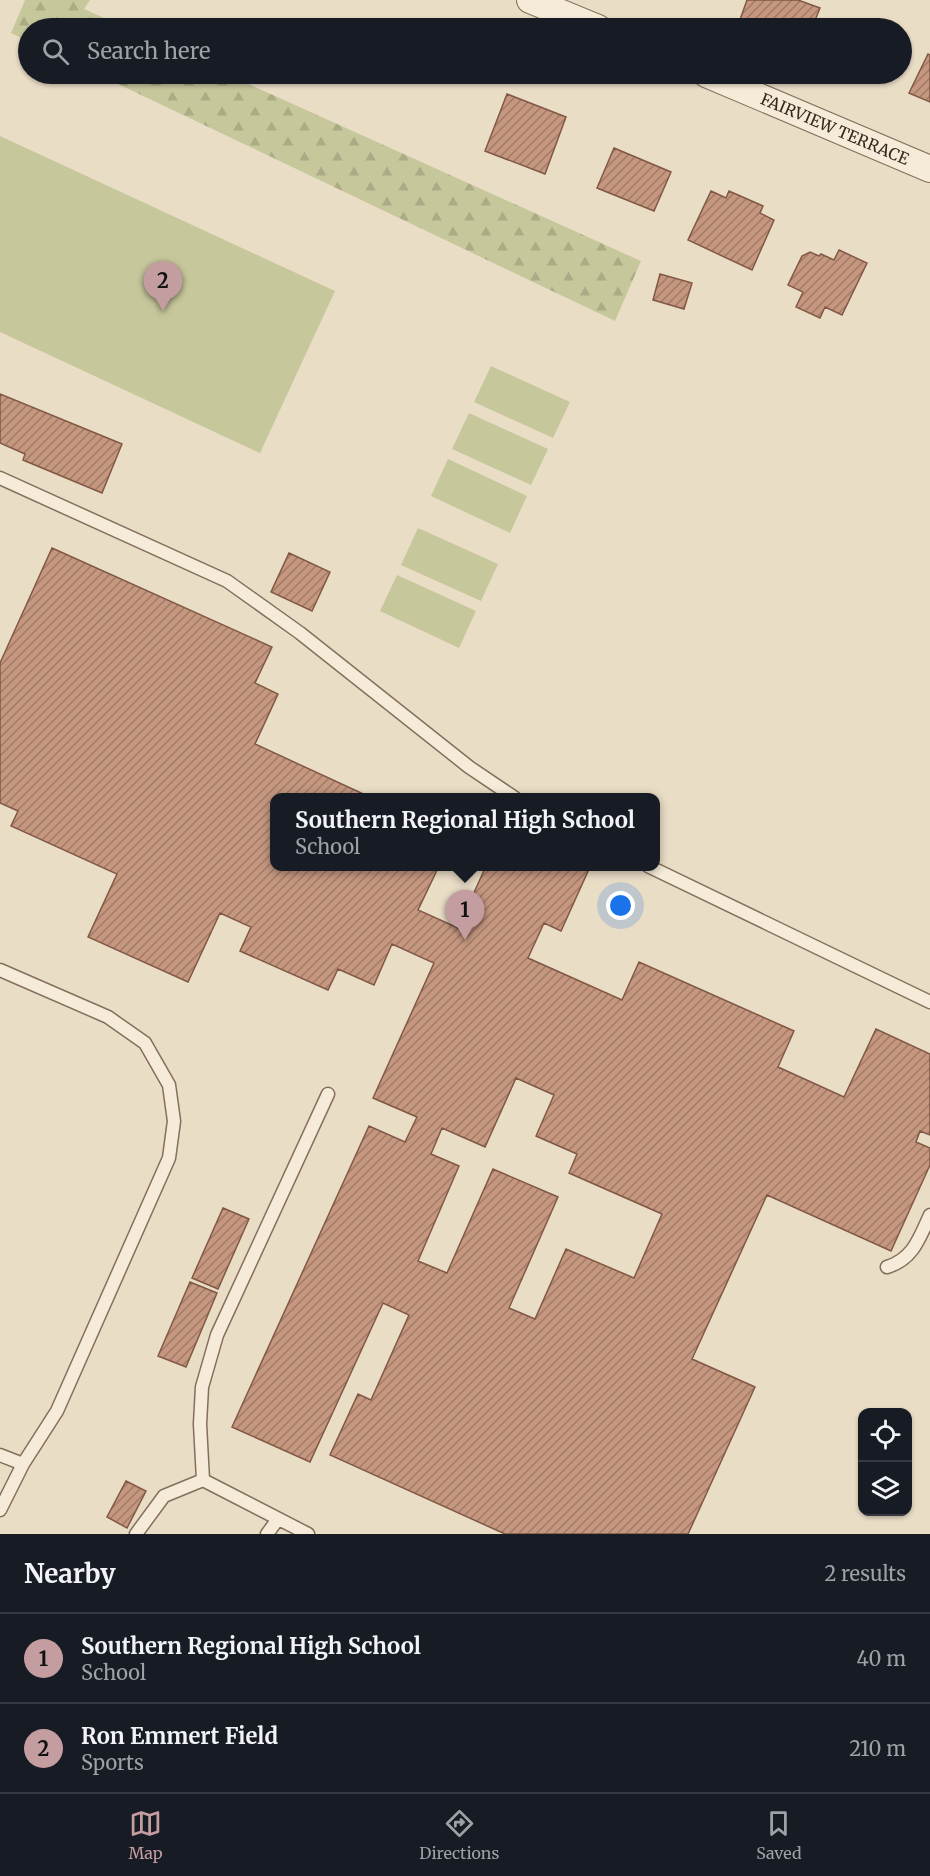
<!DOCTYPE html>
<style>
:root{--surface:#171b24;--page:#20242c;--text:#f1f3f6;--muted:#9ea1a6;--line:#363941;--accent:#c49da1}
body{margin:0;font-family:Merriweather,serif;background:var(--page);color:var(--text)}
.controls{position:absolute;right:18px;bottom:18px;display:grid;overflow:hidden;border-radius:12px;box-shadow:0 2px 4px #0004}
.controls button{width:54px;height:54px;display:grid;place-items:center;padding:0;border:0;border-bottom:2px solid var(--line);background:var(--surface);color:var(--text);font:30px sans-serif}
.you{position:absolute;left:621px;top:906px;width:21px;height:21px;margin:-15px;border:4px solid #fff;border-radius:50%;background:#1a73e8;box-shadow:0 0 0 9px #1a73e833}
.badge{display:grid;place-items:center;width:39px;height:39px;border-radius:50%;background:var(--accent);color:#111;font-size:20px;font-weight:700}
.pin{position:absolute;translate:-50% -50px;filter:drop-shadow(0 2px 3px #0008)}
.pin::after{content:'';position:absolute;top:32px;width:21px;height:18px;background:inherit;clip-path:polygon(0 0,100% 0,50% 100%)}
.popup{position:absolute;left:270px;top:793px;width:390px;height:78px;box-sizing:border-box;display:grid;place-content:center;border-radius:12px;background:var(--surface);filter:drop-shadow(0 2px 4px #0005);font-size:20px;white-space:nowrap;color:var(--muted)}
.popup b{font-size:22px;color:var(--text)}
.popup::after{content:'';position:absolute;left:50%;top:100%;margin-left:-12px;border:12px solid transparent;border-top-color:var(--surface)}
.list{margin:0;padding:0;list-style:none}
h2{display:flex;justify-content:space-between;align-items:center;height:78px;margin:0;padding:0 24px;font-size:26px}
h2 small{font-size:20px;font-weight:400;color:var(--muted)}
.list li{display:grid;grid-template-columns:39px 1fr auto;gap:18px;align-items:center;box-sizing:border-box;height:90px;padding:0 24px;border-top:2px solid var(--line)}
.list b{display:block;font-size:22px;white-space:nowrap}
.list p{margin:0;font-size:20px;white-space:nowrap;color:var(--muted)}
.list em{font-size:20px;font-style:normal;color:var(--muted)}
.icon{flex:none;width:33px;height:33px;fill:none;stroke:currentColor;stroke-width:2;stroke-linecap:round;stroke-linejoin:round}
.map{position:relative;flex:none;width:930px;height:1534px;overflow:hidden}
.search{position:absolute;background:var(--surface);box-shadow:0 2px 4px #0004;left:18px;right:18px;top:18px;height:66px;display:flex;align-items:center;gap:15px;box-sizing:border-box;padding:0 21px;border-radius:33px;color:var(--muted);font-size:22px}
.sheet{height:258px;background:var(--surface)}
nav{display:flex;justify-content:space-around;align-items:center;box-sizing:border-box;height:84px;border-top:2px solid var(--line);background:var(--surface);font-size:16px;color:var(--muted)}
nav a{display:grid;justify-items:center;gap:3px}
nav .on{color:var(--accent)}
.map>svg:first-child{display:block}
.forest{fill:url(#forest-firs)}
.green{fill:#c6c79b}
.building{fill:url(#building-hatch);stroke:#815845;stroke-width:1.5;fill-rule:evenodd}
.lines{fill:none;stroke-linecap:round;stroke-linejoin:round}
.service-casing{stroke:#846f5d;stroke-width:15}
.minor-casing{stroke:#846f5d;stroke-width:28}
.service{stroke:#f6ebd8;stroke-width:12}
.minor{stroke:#f6ebd8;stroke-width:26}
.labels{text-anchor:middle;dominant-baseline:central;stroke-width:4.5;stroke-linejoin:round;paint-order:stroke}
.street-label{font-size:16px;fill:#352920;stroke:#f2e7d5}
</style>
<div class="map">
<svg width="930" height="1534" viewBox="0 0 930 1534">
<defs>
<pattern id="forest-firs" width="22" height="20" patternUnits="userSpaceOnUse" patternTransform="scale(1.5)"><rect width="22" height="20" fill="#c6c79b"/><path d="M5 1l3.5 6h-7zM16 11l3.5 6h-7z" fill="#abab85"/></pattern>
<pattern id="building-hatch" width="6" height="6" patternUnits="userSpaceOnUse" patternTransform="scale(1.5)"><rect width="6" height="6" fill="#c5977f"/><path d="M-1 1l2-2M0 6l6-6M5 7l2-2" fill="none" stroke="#a17b68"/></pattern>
</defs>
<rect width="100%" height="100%" fill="#eaddc6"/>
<path class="forest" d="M25 0H90L84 9 126 28H28V41L11 33Z
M97 74H226L641 261 615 321Z"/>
<path class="green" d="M0 136 335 291 260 453 0 332Z
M491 366 570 402 553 438 474 402Z
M469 413 548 449 531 485 452 449Z
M448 459 527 496 510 533 431 496Z
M418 528 498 564 481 601 401 565Z
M397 575 476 611 459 648 380 611Z"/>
<path class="building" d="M747 0H798L820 8 812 28H737Z
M928 54 930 55V102L909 93Z
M507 94 566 117 545 174 485 151Z
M614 148 671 172 654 211 597 188Z
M711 191 726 198 729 191 763 206 760 213 774 220 752 270 688 240Z
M839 250 867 263 842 315 825 307 820 318 796 307 803 292 788 285 802 256 810 252 819 256 821 254 834 260Z
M660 274 692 283 684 309 653 300Z
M0 394 122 444 102 493 23 460 25 454 0 443Z
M52 548 272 647 255 683 278 694 255 744 372 798H274V866H439L418 910 458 928 486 866H583L589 869 561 931 544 923 528 958 622 1000 639 962 794 1031 778 1067 844 1097 876 1029 930 1054V1135L920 1131 916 1142 930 1148V1165L891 1251 767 1195 692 1359 755 1387 688 1534H505L330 1455 358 1394 371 1400 409 1315 383 1303 310 1462 232 1427 369 1126 405 1142 417 1117 373 1098 434 963 392 944 374 985 338 969 328 990 240 951 251 927 220 913 188 982 88 937 117 874 11 826 18 811 0 803V663ZM516 1078 554 1095 536 1136 577 1154 569 1173 662 1214 634 1278 566 1249 535 1319 509 1308 558 1197 493 1169 447 1273 418 1261 459 1166 431 1154 442 1128 485 1147Z
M289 553 330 572 312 611 271 592Z
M223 1208 249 1219 218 1289 192 1278Z
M190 1282 217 1293 186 1367 158 1356Z
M126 1481 146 1491 127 1528 107 1517Z"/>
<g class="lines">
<defs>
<path id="service" d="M0 478 227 581 300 633 469 767 515 798
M648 866 930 1002
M0 970 108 1017 145 1043 169 1085 174 1121 169 1158 57 1411 23 1464 0 1510
M887 1267C913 1259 919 1239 930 1215
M0 1455 23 1464
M203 1480 200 1424 202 1387 217 1335 328 1094
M136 1534 164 1496 203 1480 308 1534
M267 1534 278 1519"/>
<g id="minor">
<path d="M530 0 598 28"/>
<path id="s1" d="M706 74 930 169"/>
</g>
</defs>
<use href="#service" class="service-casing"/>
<use href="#minor" class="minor-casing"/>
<use href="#service" class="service"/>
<use href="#minor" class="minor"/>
</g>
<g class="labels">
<g class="street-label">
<text stroke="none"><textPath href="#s1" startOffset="140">FAIRVIEW TERRACE</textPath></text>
</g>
</g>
</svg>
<div class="controls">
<button><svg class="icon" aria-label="locate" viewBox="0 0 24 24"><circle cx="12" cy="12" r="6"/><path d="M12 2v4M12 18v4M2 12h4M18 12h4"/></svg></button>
<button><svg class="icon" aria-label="layers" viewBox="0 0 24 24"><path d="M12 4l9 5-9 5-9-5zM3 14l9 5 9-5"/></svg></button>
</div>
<div class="you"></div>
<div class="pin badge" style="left:465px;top:940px">1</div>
<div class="popup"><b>Southern Regional High School</b>School</div>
<div class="pin badge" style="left:163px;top:311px">2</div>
<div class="search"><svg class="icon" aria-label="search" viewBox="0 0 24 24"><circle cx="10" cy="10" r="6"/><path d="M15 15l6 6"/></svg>Search here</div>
</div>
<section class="sheet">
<h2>Nearby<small>2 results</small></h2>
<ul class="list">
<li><span class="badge">1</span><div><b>Southern Regional High School</b><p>School</p></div><em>40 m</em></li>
<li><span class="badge">2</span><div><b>Ron Emmert Field</b><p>Sports</p></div><em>210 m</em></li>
</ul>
</section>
<nav>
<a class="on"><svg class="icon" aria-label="map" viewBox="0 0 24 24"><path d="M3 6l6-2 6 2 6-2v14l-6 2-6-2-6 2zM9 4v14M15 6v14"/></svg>Map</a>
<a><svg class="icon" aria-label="directions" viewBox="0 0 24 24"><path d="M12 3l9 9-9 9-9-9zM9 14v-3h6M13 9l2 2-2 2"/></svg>Directions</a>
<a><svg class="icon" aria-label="saved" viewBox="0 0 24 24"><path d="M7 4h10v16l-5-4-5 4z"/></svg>Saved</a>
</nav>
